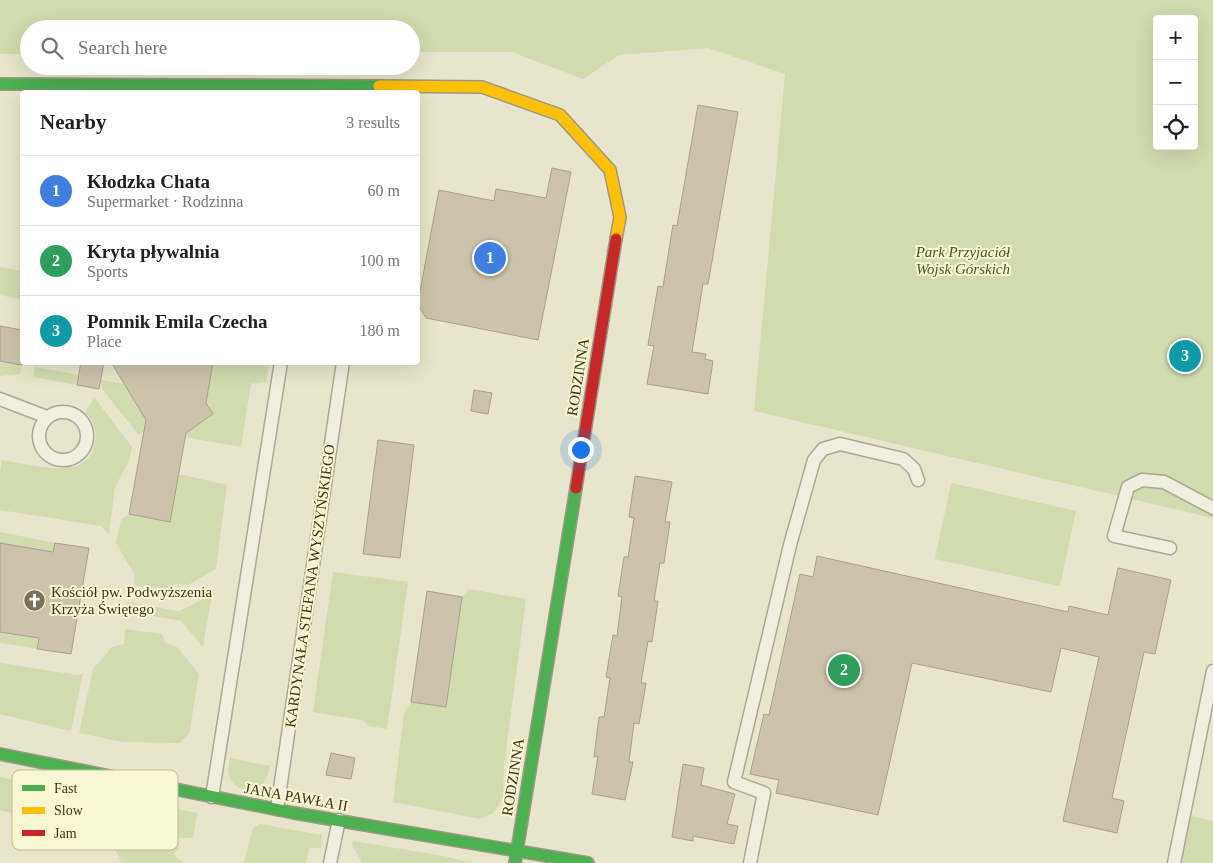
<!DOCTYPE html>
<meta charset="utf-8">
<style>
:root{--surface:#fff;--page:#f2f2f2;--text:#202124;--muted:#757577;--line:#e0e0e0;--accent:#d93025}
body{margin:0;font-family:Georgia,serif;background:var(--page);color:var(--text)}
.controls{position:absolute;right:15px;top:15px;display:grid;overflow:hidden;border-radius:5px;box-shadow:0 5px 20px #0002}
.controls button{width:45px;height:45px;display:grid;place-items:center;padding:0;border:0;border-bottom:1px solid var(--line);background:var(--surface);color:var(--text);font:25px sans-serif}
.you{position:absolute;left:580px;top:449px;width:18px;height:18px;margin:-12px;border:4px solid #fff;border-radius:50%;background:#1a73e8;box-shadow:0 0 0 8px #1a73e833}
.badge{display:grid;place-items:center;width:32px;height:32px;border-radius:50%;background:var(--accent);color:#fff;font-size:16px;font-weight:700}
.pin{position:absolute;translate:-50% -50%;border:2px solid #fff;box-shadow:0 1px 5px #0006}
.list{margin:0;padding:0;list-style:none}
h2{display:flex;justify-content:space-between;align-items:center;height:65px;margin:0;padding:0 20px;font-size:21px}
h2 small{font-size:16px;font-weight:400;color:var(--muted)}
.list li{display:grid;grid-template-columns:32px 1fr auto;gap:15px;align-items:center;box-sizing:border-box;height:70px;padding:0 20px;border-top:1px solid var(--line)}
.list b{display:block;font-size:19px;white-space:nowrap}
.list p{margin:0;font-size:16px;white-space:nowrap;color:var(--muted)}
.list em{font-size:16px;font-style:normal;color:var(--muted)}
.icon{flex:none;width:28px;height:28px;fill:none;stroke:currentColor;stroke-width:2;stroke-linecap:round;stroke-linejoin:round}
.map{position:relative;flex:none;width:1213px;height:863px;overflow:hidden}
.search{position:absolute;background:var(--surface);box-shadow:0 5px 20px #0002;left:20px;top:20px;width:400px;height:55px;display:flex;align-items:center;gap:12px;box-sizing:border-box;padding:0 18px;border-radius:28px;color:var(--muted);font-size:19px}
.panel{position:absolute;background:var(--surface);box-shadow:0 5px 20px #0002;left:20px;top:90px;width:400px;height:275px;border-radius:5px}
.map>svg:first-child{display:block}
.green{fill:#d1dbad;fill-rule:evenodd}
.building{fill:#ccc3ad;stroke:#a8a08b}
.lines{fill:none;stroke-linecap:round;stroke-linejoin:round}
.lane-casing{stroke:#ada896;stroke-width:15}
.fast-casing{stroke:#9c9886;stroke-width:14}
.slow-casing{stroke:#9c9886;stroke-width:14}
.jam-casing{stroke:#9c9886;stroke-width:14}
.lane{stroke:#efeedf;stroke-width:12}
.fast{stroke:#4caf50;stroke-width:11}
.slow{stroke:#ffc107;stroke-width:11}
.jam{stroke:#c62828;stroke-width:11}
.labels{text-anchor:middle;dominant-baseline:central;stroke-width:4;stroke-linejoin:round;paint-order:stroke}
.park-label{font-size:15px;font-style:italic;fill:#415b21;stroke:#f9f6d2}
.street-label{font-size:15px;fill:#3d321c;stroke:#f9f6d2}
.poi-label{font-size:15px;fill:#3d321c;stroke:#f9f6d2;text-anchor:start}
.key{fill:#f9f6d2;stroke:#c1bb9b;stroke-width:1}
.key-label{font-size:14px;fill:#3d321c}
</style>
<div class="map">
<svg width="1213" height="863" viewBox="0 0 1213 863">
<rect width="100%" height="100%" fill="#e8e5cc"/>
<path class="green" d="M0 0H1213V518L754 411 785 74 708 48 619 55 583 79 512 52H411V29H29V54H0ZM1157 19H1194V146H1157Z
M0 267 22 271V300L0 295Z
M0 361 22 365 20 374 0 376Z
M213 363H269L266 382 251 384 241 447 185 437 189 414 201 422 213 414 206 403Z
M35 367 79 375 77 385 33 377Z
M101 380 141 387 146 417 144 432 138 434 102 389Z
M94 397 132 447 129 461 115 487 109 534 101 526 0 510V472L2 460C29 464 91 484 95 441 97 430 93 419 85 413Z
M183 475 227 485 216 569 188 585 175 584 170 592 135 586 134 574 116 543 121 520 129 514 170 522 178 476Z
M951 483 1076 511 1060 586 935 559Z
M0 532 55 543 53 552 0 543Z
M333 572 408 582 387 729 369 726 362 720 313 712Z
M469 589 526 599 504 766 503 799 493 813 480 819 393 802 404 713 411 702 446 707 462 597Z
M212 595 203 647 181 621 126 611 127 602 179 611Z
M125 629 162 634 165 643 177 647 199 674 189 734 179 743 123 742 79 733 93 669 112 647 124 644Z
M0 632 39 638 37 649 0 643Z
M0 663 78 675 83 673 71 731 0 714Z
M230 758 270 766C265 801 228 793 228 770 228 766 230 762 230 758Z
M0 777 44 787 41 820 20 831 19 815 0 810Z
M99 793 197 813 193 838H179L178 850 174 853 176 858 185 863H123L109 841 95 834 84 816 90 796Z
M1193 816 1213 821V863H1181L1190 818Z
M260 824 322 835 321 848H309L306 863H244L253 828Z
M354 841 449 857 470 863H362L352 844Z"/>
<path class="building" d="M698 105 738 112 708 284H703L692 352 706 354 705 359 713 361 708 394 647 384 654 346 648 345 658 286 663 287 673 225 677 226Z
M552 168 571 172 538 340 426 318 418 305V302L439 190 494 201 496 189 546 198Z
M0 326 22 330V365L0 361Z
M81 362H104L99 389 77 385Z
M111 362H213L206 403 213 414 186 433 170 522 129 514 146 420Z
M474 390 492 393 488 414 471 411Z
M378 440 414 445 400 558 363 554Z
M635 476 672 482 665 522H670L664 563H660L654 601H658L652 642 648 641 641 683H646L639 724 634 723 629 762H633L625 800 592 794 598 756 594 757 599 717H604L610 678 606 677 613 635 617 636 622 597 618 596 624 557H628L634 518 629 517Z
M0 543 53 552 55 543 89 548 71 654 37 649 39 638 0 632Z
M817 556 1068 612 1069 606 1108 615 1118 568 1171 580 1155 654 1144 652 1112 798 1124 801 1117 833 1063 821 1099 657 1061 648 1051 692 912 663 878 815 776 793 779 780 750 774 764 714 769 715 800 574 813 577Z
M427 591 462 597 446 707 411 702Z
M331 753 355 758 351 779 326 775Z
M683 764 704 768 701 785 735 794 727 824 738 826 734 844 693 836V841L672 837Z"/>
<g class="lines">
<defs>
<path id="lane" d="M0 399 47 417
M39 436a24 24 0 1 1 48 0a24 24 0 1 1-48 0Z
M1170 548 1114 536 1128 487 1142 480 1164 482 1213 508
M212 797 281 362
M277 809 343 362
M330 863 339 820
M750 863 764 793 734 782 790 545 814 460 823 449 840 444 903 459 914 469 918 480
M1174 863 1213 671"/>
<path id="fast" d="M0 84 379 86
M0 754 294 813 588 863
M515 863 576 488"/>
<path id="slow" d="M379 86 482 87 560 115 610 170 620 217 616 239"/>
<path id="jam" d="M576 488 616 239"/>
</defs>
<use href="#lane" class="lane-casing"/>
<use href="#fast" class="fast-casing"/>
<use href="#slow" class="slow-casing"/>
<use href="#jam" class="jam-casing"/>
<use href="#lane" class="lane"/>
<use href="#fast" class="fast"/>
<use href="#slow" class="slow"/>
<use href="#jam" class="jam"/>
</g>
<defs>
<symbol id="church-disc" viewBox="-11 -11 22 22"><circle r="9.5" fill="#79715a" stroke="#f9f6d2"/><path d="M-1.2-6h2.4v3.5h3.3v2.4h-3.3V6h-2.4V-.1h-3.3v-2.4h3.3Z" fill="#fff"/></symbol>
</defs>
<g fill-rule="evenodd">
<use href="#church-disc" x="22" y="588" width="25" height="25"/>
</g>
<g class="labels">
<g class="park-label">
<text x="963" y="252">Park Przyjaciół<tspan x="963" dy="17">Wojsk Górskich</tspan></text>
</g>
<g class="street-label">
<text transform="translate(578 377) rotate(-81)">RODZINNA</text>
<text transform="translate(310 586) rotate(-82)">KARDYNAŁA STEFANA WYSZYŃSKIEGO</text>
<text transform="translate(513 777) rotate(-81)">RODZINNA</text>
<text transform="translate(296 797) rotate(10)">JANA PAWŁA II</text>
</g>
<g class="poi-label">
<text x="51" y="592">Kościół pw. Podwyższenia<tspan x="51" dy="17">Krzyża Świętego</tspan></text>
</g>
</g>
<rect x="12" y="770" width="166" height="80" rx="8" class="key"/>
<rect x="22" y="785" width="23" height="6" fill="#4caf50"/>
<rect x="22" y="807" width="23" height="7" fill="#ffc107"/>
<rect x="22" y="830" width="23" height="6" fill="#c62828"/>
<g class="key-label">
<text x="54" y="793">Fast</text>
<text x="54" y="815">Slow</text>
<text x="54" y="838">Jam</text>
</g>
</svg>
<div class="controls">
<button>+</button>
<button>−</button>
<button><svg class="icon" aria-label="locate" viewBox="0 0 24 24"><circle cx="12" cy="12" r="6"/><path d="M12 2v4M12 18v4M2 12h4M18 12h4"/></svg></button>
</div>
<div class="you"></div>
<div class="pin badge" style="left:490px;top:258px;background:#3f7fe0">1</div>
<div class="pin badge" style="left:844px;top:670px;background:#2e9e5b">2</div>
<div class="pin badge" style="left:1185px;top:356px;background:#0f9aa8">3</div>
<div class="search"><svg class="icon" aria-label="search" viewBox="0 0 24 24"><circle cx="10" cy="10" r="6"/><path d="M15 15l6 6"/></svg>Search here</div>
<section class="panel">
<h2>Nearby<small>3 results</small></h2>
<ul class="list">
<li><span class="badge" style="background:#3f7fe0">1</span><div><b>Kłodzka Chata</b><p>Supermarket · Rodzinna</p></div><em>60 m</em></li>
<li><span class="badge" style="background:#2e9e5b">2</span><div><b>Kryta pływalnia</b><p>Sports</p></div><em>100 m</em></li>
<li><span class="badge" style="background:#0f9aa8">3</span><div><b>Pomnik Emila Czecha</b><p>Place</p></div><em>180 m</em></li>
</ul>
</section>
</div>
